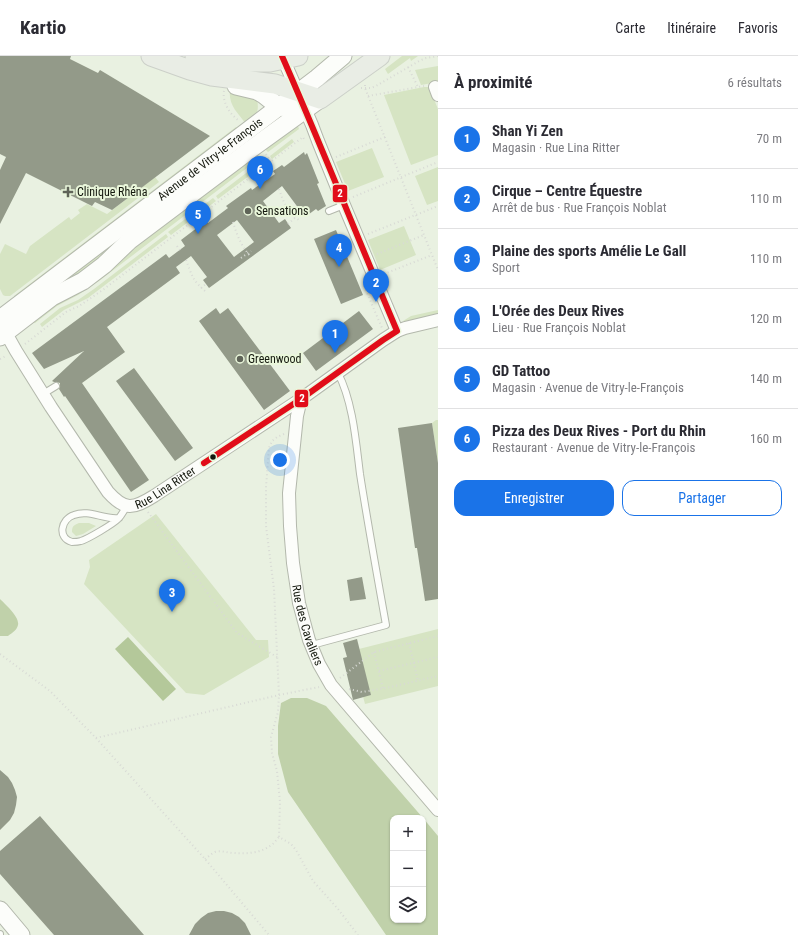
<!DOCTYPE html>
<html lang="fr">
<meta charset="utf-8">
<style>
:root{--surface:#fff;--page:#f2f2f3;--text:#2b2b33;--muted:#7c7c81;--line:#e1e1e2;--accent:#1a73e8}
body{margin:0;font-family:"Roboto Condensed",sans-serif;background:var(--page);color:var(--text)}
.controls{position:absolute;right:12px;bottom:12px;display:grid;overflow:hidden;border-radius:8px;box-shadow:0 1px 3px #0004}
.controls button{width:36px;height:36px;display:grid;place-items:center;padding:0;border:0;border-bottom:1px solid var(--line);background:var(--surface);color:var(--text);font:20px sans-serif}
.you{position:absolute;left:280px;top:404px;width:14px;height:14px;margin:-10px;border:3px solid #fff;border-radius:50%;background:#1a73e8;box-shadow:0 0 0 6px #1a73e833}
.badge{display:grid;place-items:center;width:26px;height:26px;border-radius:50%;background:var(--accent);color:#fff;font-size:13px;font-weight:700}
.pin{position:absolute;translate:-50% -33px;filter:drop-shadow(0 1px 2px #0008)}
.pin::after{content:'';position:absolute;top:21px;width:14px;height:12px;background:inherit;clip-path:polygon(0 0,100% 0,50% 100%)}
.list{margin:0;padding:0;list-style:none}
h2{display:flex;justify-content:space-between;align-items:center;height:52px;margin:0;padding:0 16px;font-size:17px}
h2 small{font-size:13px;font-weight:400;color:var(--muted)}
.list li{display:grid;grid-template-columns:26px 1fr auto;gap:12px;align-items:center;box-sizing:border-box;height:60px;padding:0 16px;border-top:1px solid var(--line)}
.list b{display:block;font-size:15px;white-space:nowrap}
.list p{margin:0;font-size:13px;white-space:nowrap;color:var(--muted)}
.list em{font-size:13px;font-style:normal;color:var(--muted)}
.actions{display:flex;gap:8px;padding:12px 16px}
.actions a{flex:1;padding:9px 0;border:1px solid var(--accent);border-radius:12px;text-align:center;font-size:14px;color:var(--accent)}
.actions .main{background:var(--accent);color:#fff}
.icon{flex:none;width:22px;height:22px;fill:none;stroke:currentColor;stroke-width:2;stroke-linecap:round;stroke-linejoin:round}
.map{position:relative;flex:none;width:438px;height:879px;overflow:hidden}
header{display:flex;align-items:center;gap:24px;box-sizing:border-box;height:56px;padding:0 20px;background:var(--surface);border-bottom:1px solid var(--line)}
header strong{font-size:19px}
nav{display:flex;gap:22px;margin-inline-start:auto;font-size:14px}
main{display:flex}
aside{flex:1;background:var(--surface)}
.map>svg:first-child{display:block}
.green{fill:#d6e4c3}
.forest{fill:#c0d1aa}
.water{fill:#b4c89a}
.building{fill:#939a89;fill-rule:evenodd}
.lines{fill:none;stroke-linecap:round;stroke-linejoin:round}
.lane-casing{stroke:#b3b8ac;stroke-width:8}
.street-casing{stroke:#b3b8ac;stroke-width:14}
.secondary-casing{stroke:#b3b8ac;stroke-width:19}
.primary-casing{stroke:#ccd0c9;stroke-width:21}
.path{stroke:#d8dad5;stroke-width:2;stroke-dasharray:1 3;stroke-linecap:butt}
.lane{stroke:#fcfdfa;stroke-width:6}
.street{stroke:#fcfdfa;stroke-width:12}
.secondary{stroke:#fcfdfa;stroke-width:17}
.primary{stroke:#e9ede5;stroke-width:19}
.bus-1-casing{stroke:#eaf7db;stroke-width:9}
.bus-1{stroke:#e10d19;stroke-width:6}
.poi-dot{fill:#5f6458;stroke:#eaf7db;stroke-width:1.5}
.bus-dot{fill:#14180e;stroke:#eaf7db;stroke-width:1.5}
.labels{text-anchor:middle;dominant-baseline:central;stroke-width:4;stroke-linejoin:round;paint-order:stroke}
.street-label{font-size:12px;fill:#14180e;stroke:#eaf7db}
.poi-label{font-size:12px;fill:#14180e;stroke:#eaf7db;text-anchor:start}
.line-badge{stroke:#eaf7db;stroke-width:1.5}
.badge-label{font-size:11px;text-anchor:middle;font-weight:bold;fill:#fff}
</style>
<header>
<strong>Kartio</strong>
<nav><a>Carte</a><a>Itinéraire</a><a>Favoris</a></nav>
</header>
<main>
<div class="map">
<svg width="438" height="879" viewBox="0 0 438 879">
<rect width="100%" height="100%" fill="#e9f1e1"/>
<path class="green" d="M402 0H418L411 5 410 2 388 18 385 13Z
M438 10V26L421 29 415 14Z
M424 31H429L438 53V99L411 109 384 39Z
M230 33 257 44C260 57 255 60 246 68 237 56 228 49 230 33Z
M298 70 299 73 268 96 265 93 296 71Z
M236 71 238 74 16 243 14 240Z
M292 83 294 86 272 103 270 100Z
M372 92 384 121 348 135 336 106Z
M258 99 260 102 99 225 78 239 57 250 35 267 32 266 57 245 84 230Z
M262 105 265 108 218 143 216 140Z
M438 111V145L427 149 415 120Z
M155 121 159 126 10 240H5L3 239 0 233V198L5 188 26 198 30 190 69 161 71 164 80 157 78 154 87 148 107 158Z
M213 142 216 145 171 179 168 176Z
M404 170 416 199 380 214 368 184Z
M166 178 168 181 88 242 64 254 42 271 40 268 60 252 78 244 94 233Z
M111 185 113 189 93 209 53 233Z
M438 254V260L413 265H403L411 260Z
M436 364H438V407L432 367Z
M156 458 256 584H268L269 601 204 639 186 637 84 528 90 511 89 504Z
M79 467H89L96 470 83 478 76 480 72 476C72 470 74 469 79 467Z
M438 573V630L365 648 351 595Z"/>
<path class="forest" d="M0 543C5 548 20 561 18 569 17 574 12 577 8 580H0Z
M291 642H307L326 650 423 762H393V864H423V762L438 780V879H386L288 736 278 698V670L281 647Z"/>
<path class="water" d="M128 581 176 633 163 645 115 593Z"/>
<path class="building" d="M0 0H71L70 3 98 17 100 14 210 80 112 154 95 146 92 150 26 117 0 168V114L6 101 0 98Z
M304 96 305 99 307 97 319 127 317 128 326 150 318 155 316 153 305 161 282 130 263 145 279 167 285 163 291 172 209 232 203 224 207 221 191 200 176 211 180 217 107 271 125 296 82 327 149 424 131 436 65 340 64 341 59 333 60 330V327L56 326H54L52 325 84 295 44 313 32 297 166 198 169 202 185 190 181 184 206 165 208 167 228 152 226 150 251 132 252 134 275 118 273 115 282 109 284 111ZM237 164 254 186 234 201 217 179Z
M336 174 363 239 341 248 314 183Z
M216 252 220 258 228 252 290 335 264 354 199 265Z
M359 255 373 273 316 315 303 297Z
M134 312 193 392 175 405 116 325Z
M432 367 438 407V543L425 545 417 492H415L398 372Z
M362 521 366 543 350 545 347 524Z
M357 583 371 639 353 644 343 602 347 601 343 587Z
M0 714 8 721 12 727 15 734 17 741 16 749 14 757 10 764 0 774Z
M40 760 144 879H54L0 818V795Z
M216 855H224L232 857 239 861 245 867 251 879H189L195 868 201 862 208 857Z"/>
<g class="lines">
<defs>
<path id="lane" d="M329 155 344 149
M43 338 56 330
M119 462C104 464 89 453 74 459 61 463 57 482 72 486 75 486 78 486 81 485 88 483 113 468 118 463 122 459 124 454 127 450
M312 589 386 569C377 519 368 469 360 418 356 386 353 346 338 317
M0 878V879"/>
<g id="street">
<path d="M282 0 312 69 318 85 344 149 397 275"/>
<path d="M435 31 438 39"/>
<path id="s1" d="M2 270 16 295 51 351 108 436C125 455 133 453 154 440L301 343 383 284 397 275 405 272 438 264"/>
<path id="s2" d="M301 343 297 360 289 437 290 470 293 507 299 547 309 584 319 608 331 629 438 754"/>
</g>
<g id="secondary">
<path d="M236 30 257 35 264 39 279 51 290 52"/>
<path id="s3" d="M0 263 317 22 343 0"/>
<path d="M0 281 52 241 83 225 104 209 129 185 251 93 320 43"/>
<path d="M0 854 21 879"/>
</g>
<path id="primary" d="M151 0 190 14 212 20 275 28 320 43 380 0
M195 0 212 4 257 6H270L298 0"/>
</defs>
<use href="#lane" class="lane-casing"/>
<use href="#street" class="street-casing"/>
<use href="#secondary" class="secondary-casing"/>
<use href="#primary" class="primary-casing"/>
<path class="path" d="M408 11 418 31
M365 29V32L438 214
M361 32H371L376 30 419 5 426 2 438 0
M224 35C222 46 230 58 238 64
M368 40 424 30
M266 98 271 106
M336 101 385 81
M279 133C284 148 287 154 300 165
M353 141 438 106
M233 166C237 180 242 191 251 201
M288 168 296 161
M368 178 438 150
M177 190 180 194
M377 198 424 179
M241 202 251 195
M186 204C192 219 192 224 205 235
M384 218 432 199
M364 230 382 272
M201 232 206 228
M25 288 66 256 79 250 104 233 303 81 304 83
M0 303 6 300
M284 378 277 381 272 385 269 392 266 431V470L274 533 279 639 278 656 271 681 272 697 277 715 280 746 279 781 291 788 296 794 313 825 338 853 358 879
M148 456 237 577 277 601
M409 587 418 625
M374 596 383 633
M0 598 50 635 96 682 205 803 269 879
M379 615 438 601
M340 622 374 596 438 580
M349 633 362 636 386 632 438 620
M96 682 279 639 319 631
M205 803C208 801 211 798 215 796 222 794 227 797 234 797 246 798 260 797 270 790 274 788 276 784 279 781"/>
<use href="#lane" class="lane"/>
<use href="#street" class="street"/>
<use href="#secondary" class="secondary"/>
<use href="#primary" class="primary"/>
<defs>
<path id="bus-1" d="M282 0C322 91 358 183 397 275
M204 407 301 343 383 284 397 275"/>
</defs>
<use href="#bus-1" class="bus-1-casing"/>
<use href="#bus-1" class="bus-1"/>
</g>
<g class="poi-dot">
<path d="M66 130h4v4h4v4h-4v4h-4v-4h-4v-4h4z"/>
<circle cx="248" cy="155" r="4"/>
<circle cx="240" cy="303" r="4"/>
</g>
<circle class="bus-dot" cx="213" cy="401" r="3.5"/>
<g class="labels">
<g class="street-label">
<text stroke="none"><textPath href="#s3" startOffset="264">Avenue de Vitry-le-François</textPath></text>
<text stroke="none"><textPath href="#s1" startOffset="264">Rue Lina Ritter</textPath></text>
<text stroke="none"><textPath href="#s2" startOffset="229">Rue des Cavaliers</textPath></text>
</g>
<g class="poi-label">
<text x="77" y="136">Clinique Rhéna</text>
<text x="256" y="155">Sensations</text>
<text x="248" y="303">Greenwood</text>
</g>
</g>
<g class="line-badge">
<rect x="332" y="128" width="16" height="19" rx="4" fill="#e10d19"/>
<rect x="294" y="333" width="15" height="19" rx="4" fill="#e10d19"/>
</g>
<g class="badge-label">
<text x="340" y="141">2</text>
<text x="302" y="346">2</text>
</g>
</svg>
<div class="controls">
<button>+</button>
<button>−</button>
<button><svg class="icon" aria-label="layers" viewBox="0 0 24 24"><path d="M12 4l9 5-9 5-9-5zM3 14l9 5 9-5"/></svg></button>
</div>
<div class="you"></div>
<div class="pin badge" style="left:335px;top:297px">1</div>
<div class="pin badge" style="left:376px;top:246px">2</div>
<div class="pin badge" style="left:172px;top:556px">3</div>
<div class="pin badge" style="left:339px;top:211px">4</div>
<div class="pin badge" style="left:198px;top:178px">5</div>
<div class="pin badge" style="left:260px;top:133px">6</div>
</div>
<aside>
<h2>À proximité<small>6 résultats</small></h2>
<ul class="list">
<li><span class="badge">1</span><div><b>Shan Yi Zen</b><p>Magasin · Rue Lina Ritter</p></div><em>70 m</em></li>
<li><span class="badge">2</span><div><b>Cirque – Centre Équestre</b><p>Arrêt de bus · Rue François Noblat</p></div><em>110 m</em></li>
<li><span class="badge">3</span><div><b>Plaine des sports Amélie Le Gall</b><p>Sport</p></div><em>110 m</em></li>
<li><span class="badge">4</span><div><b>L'Orée des Deux Rives</b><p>Lieu · Rue François Noblat</p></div><em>120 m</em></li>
<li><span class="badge">5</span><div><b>GD Tattoo</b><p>Magasin · Avenue de Vitry-le-François</p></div><em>140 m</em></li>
<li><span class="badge">6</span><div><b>Pizza des Deux Rives - Port du Rhin</b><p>Restaurant · Avenue de Vitry-le-François</p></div><em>160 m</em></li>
</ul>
<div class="actions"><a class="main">Enregistrer</a><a>Partager</a></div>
</aside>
</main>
